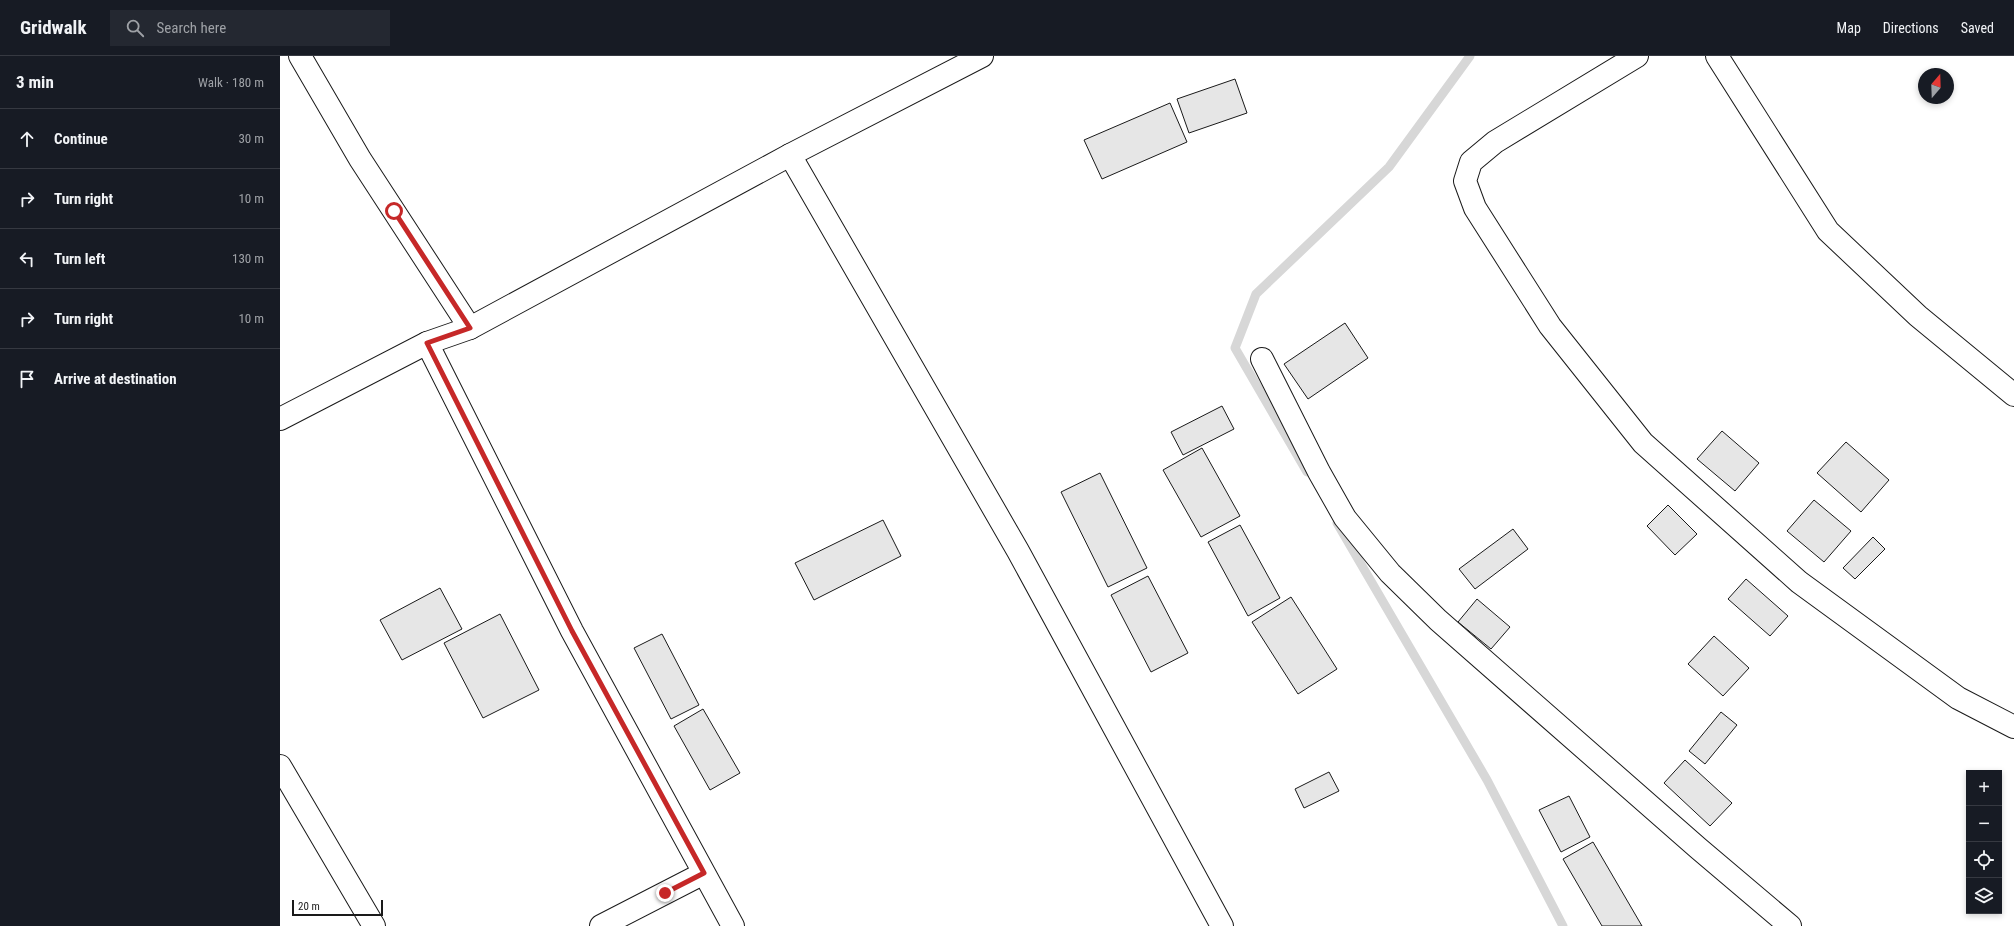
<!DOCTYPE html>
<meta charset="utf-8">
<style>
:root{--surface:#171b24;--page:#242831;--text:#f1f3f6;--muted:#9ea1a6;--line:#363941}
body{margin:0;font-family:"Roboto Condensed",sans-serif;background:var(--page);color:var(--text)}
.controls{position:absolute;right:12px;bottom:12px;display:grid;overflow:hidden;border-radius:0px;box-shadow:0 2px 6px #0003}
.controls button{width:36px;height:36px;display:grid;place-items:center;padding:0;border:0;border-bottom:1px solid var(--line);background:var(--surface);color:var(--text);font:20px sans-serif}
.compass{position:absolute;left:1638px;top:12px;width:36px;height:36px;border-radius:50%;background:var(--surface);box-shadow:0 2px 6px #0003;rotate:19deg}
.scale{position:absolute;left:12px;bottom:10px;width:91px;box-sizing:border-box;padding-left:4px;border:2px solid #1a1a1a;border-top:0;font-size:11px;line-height:14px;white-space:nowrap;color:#1a1a1a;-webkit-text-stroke:3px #fff;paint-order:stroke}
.stop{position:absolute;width:12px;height:12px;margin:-9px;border:3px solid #c62828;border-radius:50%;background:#fff}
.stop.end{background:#c62828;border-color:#fff;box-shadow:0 1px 4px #0008}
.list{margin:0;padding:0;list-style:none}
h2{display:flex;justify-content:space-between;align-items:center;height:52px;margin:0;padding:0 16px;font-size:17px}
h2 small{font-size:13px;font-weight:400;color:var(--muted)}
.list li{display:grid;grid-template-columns:26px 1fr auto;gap:12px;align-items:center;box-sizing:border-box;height:60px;padding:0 16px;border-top:1px solid var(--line)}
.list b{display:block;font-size:15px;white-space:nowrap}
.list em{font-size:13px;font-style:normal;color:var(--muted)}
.icon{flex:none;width:22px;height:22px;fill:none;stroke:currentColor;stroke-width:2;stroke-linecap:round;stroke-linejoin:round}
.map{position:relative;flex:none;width:1734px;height:870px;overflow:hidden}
header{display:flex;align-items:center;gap:24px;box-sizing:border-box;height:56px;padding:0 20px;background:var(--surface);border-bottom:1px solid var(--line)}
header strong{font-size:19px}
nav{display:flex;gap:22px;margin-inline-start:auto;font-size:14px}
.search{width:280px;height:36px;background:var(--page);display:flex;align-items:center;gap:10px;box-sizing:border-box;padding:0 14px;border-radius:0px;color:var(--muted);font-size:15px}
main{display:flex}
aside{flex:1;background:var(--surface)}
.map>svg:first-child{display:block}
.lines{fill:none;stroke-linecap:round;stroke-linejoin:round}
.stream{stroke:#d7d7d7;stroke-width:9}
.building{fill:#e6e6e6;stroke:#1a1a1a}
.street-casing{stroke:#1a1a1a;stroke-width:24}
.secondary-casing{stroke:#1a1a1a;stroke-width:24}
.street{stroke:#fff;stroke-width:22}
.secondary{stroke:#fff;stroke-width:22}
.route{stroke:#c62828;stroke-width:5}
</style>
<header>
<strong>Gridwalk</strong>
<div class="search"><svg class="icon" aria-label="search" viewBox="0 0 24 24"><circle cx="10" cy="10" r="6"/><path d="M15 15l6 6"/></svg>Search here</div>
<nav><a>Map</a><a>Directions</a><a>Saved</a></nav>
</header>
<main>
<aside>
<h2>3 min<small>Walk · 180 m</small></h2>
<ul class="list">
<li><svg class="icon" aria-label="ahead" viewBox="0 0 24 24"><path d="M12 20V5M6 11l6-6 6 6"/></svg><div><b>Continue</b></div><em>30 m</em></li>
<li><svg class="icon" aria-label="right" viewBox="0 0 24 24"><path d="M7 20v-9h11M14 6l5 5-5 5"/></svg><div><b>Turn right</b></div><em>10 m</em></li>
<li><svg class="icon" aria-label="left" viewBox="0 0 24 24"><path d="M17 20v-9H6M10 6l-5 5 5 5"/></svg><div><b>Turn left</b></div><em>130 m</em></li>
<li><svg class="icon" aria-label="right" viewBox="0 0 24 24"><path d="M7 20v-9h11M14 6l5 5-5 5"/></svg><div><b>Turn right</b></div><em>10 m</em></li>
<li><svg class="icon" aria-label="arrive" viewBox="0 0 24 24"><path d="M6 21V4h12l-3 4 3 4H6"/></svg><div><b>Arrive at destination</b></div></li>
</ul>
</aside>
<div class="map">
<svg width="1734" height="870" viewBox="0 0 1734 870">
<rect width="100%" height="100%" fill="#fff"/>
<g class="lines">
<path class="stream" d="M1027 416 955 292 976 238 1109 111 1190 0
M1057 467 1207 724 1283 870"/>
</g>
<path class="building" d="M955 23 967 57 909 77 897 43Z
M890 47 907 86 822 123 804 84Z
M1065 267 1088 302 1028 343 1004 308Z
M942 350 954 373 903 399 891 376Z
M1442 375 1479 407 1455 435 1417 403Z
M1566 386 1609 424 1581 456 1537 417Z
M922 392 960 460 921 481 883 414Z
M820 417 867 512 828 531 781 436Z
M1534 444 1571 475 1544 506 1507 475Z
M1388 449 1417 478 1395 499 1367 470Z
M603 464 621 500 534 544 515 507Z
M960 469 1000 542 968 560 928 486Z
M1233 473 1248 493 1195 533 1179 513Z
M1593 481 1605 493 1575 523 1563 512Z
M868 520 908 597 871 616 831 539Z
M1466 523 1508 560 1490 580 1448 543Z
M160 532 182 573 122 604 100 564Z
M1011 541 1057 613 1018 638 972 566Z
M1197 543 1230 571 1211 593 1178 566Z
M220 558 259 634 203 662 164 587Z
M382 578 419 649 391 663 354 592Z
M1434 580 1469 612 1443 640 1408 608Z
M423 653 460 717 430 734 394 670Z
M1441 656 1457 669 1425 708 1409 695Z
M1405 704 1452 747 1430 770 1384 727Z
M1049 716 1059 735 1024 752 1015 733Z
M1289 740 1310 781 1281 796 1259 754Z
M1313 786 1362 870H1322L1283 803Z"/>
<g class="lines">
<defs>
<path id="street" d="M20 0 80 103 190 272
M1357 0 1215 86 1191 106 1185 125 1195 152 1270 270 1363 387 1519 526 1678 642 1734 671
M1437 0 1548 175 1638 260 1734 339
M510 99 738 495 942 870
M147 287 292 575 453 870
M982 303 1039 416 1065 462 1110 517 1158 564 1418 792 1510 870
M0 710 94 870
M321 870 424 817"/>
<path id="secondary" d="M0 363 147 287 190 272 510 99 702 0"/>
</defs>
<use href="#street" class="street-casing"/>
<use href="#secondary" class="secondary-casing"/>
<use href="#street" class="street"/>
<use href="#secondary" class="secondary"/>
</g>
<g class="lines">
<path class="route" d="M114 155 190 272 147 287 292 575 424 817 385 837"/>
</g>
</svg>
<div class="controls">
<button>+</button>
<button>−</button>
<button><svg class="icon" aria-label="locate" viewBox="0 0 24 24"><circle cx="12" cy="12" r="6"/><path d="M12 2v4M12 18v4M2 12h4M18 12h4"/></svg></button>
<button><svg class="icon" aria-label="layers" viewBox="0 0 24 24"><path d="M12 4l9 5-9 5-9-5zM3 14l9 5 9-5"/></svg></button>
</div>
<svg class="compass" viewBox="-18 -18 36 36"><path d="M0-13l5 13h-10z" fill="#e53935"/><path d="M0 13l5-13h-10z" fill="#9ea1a6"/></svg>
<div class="scale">20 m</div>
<div class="stop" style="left:114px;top:155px"></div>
<div class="stop end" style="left:385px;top:837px"></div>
</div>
</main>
